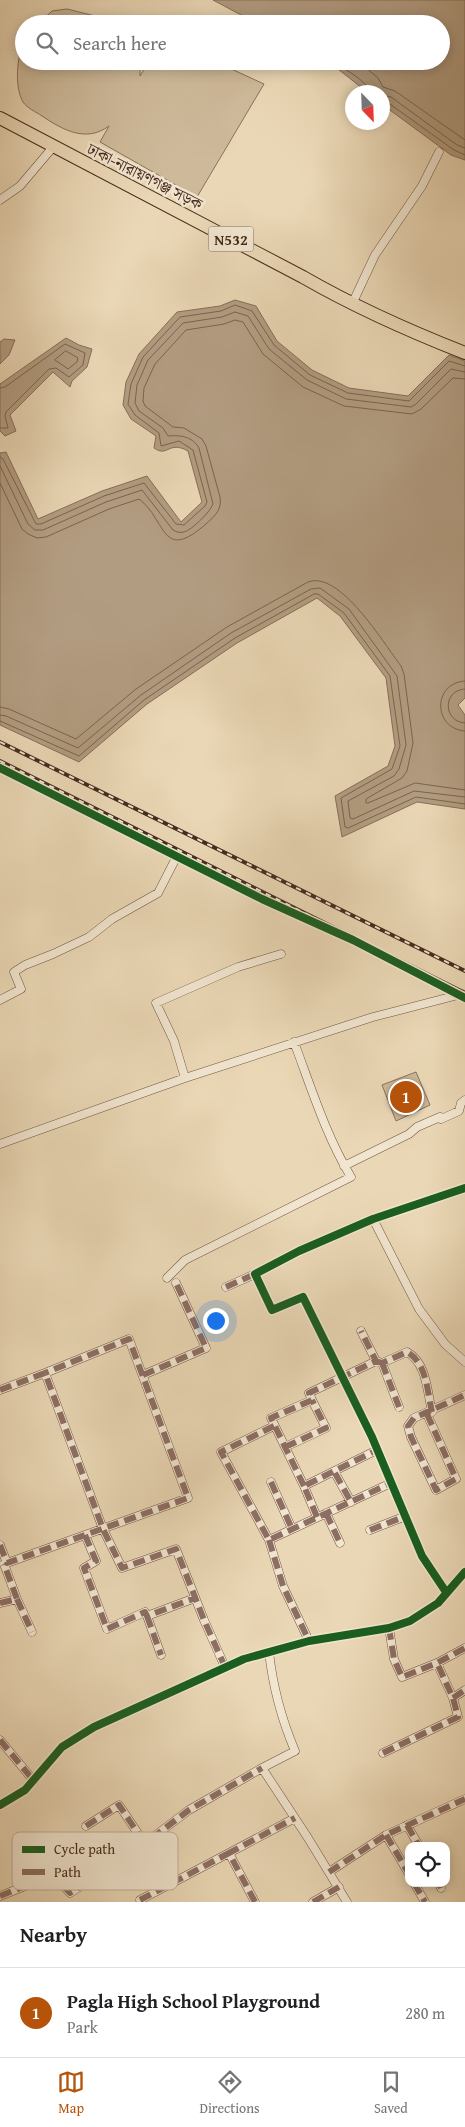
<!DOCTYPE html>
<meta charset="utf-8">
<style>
:root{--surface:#fff;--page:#f6f6f6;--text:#202124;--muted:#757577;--line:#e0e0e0;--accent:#b45309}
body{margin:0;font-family:"Gentium Book Plus","Noto Serif Bengali",serif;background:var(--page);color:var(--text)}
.controls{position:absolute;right:15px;bottom:15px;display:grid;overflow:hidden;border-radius:10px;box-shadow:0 2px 12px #0003}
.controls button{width:45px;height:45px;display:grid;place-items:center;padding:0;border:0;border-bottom:1px solid var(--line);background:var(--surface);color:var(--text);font:25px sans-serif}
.compass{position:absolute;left:345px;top:85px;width:45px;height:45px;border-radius:50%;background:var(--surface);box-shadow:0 2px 12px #0003;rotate:157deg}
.you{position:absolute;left:215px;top:1320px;width:18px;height:18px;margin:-12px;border:4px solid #fff;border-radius:50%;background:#1a73e8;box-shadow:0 0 0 8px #1a73e833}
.badge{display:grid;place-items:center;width:32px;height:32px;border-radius:50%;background:var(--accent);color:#fff;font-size:16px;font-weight:700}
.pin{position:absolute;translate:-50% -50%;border:2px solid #fff;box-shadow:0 1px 5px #0006}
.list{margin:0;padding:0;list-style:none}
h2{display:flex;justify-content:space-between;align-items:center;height:65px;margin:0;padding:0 20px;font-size:21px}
h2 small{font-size:16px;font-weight:400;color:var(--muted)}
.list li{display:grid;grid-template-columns:32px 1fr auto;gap:15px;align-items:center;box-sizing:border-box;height:90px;padding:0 20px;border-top:1px solid var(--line)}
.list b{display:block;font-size:19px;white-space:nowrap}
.list p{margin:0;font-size:16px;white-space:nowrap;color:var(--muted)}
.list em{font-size:16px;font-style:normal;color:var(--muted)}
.icon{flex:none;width:28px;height:28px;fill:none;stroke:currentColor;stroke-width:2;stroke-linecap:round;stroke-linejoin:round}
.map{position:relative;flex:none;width:465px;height:1902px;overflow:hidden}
.search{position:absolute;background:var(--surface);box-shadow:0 2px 12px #0003;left:15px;right:15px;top:15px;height:55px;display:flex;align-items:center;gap:12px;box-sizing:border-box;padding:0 18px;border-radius:28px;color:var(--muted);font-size:19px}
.sheet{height:155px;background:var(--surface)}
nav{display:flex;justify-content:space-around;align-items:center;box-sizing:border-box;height:70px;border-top:1px solid var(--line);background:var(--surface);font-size:14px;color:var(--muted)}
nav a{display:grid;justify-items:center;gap:2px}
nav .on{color:var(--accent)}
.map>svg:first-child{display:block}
.green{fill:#ceba9b;stroke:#8a725c}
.water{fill:#b29c81;stroke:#876e59}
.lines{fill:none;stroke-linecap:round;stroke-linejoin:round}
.shore{stroke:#7c634e;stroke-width:1}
.minor-casing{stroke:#6f5542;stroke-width:9}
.trunk-casing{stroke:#462a1c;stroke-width:14}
.minor{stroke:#f1e5cf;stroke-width:8}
.trunk{stroke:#ead7b5;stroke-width:12}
.rail-casing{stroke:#462a1c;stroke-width:4}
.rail{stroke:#f1e5cf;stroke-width:2;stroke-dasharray:5.5;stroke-linecap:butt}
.quiet{stroke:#8d6e63;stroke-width:6;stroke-dasharray:12 6;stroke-linecap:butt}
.cycleway-casing{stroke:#f1e5cf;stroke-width:11}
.cycleway{stroke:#1b5e20;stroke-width:8}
.labels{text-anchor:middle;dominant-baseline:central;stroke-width:5;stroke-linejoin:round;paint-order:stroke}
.shield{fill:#f1e5cf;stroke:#796252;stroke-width:1}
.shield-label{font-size:15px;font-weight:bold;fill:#462a1c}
.street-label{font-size:16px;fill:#462a1c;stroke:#f1e5cf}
.key{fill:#f1e5cf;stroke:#bead99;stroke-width:1}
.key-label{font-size:14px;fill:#462a1c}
</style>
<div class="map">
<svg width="465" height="1902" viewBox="0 0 465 1902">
<rect width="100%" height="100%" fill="#ead7b5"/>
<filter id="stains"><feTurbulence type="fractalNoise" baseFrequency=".004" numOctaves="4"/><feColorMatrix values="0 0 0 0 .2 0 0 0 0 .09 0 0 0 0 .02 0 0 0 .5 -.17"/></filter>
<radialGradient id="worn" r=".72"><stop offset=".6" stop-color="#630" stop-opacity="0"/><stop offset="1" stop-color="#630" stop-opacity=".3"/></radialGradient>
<path class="green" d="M67 9 95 16 112 24H38L52 11Z
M24 41V61H140V76L149 61H214L264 84 197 197 100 142 109 126C86 143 63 130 42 116 36 112 27 108 23 102 14 86 17 57 24 41Z
M416 1072 430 1105 396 1121 382 1085Z"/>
<path class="water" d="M213 0H465V160L451 155 383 105 382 92H367L338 69 312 61H441V24H258Z
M235 300 256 306 277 341 312 370 349 388 408 396 449 355 465 361V698L458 705 465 715V809L417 802 342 837 335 796 388 766 395 746 386 678 340 616 317 598 237 643 147 704 79 762 0 725V453L6 452 38 519 102 491 147 476 181 522 202 502 188 451C168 440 168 458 154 448L156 436 131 419 123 405 126 382 139 354 177 312 220 306Z
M66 338 79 345 92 349 87 367 72 381 70 387 53 372 10 415 16 431 5 436 0 431V384Z
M4 339 15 340 9 355 0 364V342Z"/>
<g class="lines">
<path class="shore" d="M329 61C339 65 368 81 370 92
M358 61 378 78 383 87 395 91 465 140
M382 95 391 97 457 145 465 148
M382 101 387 102 454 150 465 155
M66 351 78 358 77 362 68 369 55 360Z
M0 388 5 387 65 344 85 353 83 365 69 377 56 368 49 369 6 412 5 416 8 428H0
M0 457 3 459 36 524H41L104 496 144 483 176 524 184 525 205 506 207 502 193 450 179 441 161 446 159 433 135 415 128 404 131 384 143 357 180 317 221 311 235 305 252 311 274 345 310 375 348 393 409 401 449 361 465 366
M0 466 28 524 35 530H43L106 502 142 490 173 530C176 532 180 533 184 532 192 530 211 511 213 504L199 448C192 436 180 435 168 436L163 428 139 411 135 403 137 385 148 360 183 323 222 317 235 312 248 316 269 349 307 380 346 399 411 407 416 404 451 369 465 372
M0 483 22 529 28 534 37 538 46 537 109 509 139 499C167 520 161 564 207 523 216 515 222 509 220 497L206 446 202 439 184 428 173 427 145 406 143 401 144 388 155 364 186 330 224 324 235 320 243 322 263 354 303 387 344 406 412 414 421 409 453 378 465 379
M465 681C432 683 433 729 465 731
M465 689C442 690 443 722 465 723
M0 707 9 709 76 739 136 689 227 627 308 582C340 570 384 644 401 666L404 674 413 743 407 771 402 778 366 799V803H368L415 783 465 790
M0 715 6 716 78 748 141 695 231 633 311 589 320 588 349 609 397 676 406 745 399 769 394 776 348 801 350 818 353 819 414 791 465 797
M0 721 79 756 144 700 235 638 314 594H318L344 613 390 676 400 746 392 769 341 798 345 827 348 828 416 797 465 804"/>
<defs>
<path id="minor" d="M0 200 20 186 53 147
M353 302 375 255 422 186 439 152
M0 768 262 899 353 940 465 998
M0 1000 21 989 14 972 25 965 53 954 89 937 112 919 158 893 177 856
M185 1078 174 1041 156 1003 238 967 281 954
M0 1144 185 1078 373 1017 462 994
M344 1166 409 1134 417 1127 440 1117 441 1119 459 1111 461 1103 465 1100
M373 1219 419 1309 445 1344 465 1362
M167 1278 185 1260 351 1177C326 1136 311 1087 294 1042
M226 1287 255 1274
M376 1361 382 1363 407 1352C427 1363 427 1391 432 1412
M382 1363 399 1407
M143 1375 206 1348 176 1283
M0 1390 45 1373 103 1529 122 1568 176 1549 204 1620 225 1667
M427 1414 456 1479 436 1490 411 1437 408 1426 414 1418 465 1395
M274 1426 221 1452 269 1540 391 1483
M285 1447 326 1428 312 1400
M335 1473 351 1502
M271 1482 292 1529
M304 1486 271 1418 312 1400 309 1393 376 1361 361 1331
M326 1513 340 1543
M317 1517 304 1486 377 1450
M370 1530 406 1516
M85 1535 96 1561 84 1568 107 1629 145 1612 147 1616 195 1598
M269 1540 283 1586 309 1641
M0 1545 7 1563 188 1498 129 1339 45 1373
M446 1592 422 1556 372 1437 303 1297 272 1310 255 1274 299 1251 373 1219 465 1188
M17 1599 32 1632
M0 1603 17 1599 4 1564
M147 1616 161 1655
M389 1628 394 1659 402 1677 437 1663 465 1648
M269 1652C273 1688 281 1718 295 1751L262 1768 308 1838 347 1902
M453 1698 465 1690
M0 1740 34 1781
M383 1753 458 1717 453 1698 437 1663
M0 1805 25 1790 62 1747 94 1727 244 1659 309 1641 389 1628 410 1621 438 1603 465 1572
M407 1825 419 1846
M86 1826 119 1805 145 1844
M386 1835 409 1874
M329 1872 386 1835 465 1799
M414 1883 425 1902
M439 1883 441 1888
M0 1896 53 1875 70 1893 127 1857 189 1810 262 1768
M140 1900 229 1853
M255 1902 229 1853 295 1818
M313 1902 339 1887"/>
<path id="trunk" d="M0 118 303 277C355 307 409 331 465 353"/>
</defs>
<use href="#minor" class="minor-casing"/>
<use href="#trunk" class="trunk-casing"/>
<use href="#minor" class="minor"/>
<use href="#trunk" class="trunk"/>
<defs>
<path id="rail" d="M0 742 465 971
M0 761 465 993"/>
</defs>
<use href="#rail" class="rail-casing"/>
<use href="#rail" class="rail"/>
<path class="quiet" d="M226 1287 255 1274
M376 1361 382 1363 407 1352C427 1363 427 1391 432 1412
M382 1363 399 1407
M143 1375 206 1348 176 1283
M0 1390 45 1373 103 1529 122 1568 176 1549 204 1620 225 1667
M427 1414 456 1479 436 1490 411 1437 408 1426 414 1418 465 1395
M274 1426 221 1452 269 1540 391 1483
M285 1447 326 1428 312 1400
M335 1473 351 1502
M271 1482 292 1529
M304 1486 271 1418 312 1400 309 1393 376 1361 361 1331
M326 1513 340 1543
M317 1517 304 1486 377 1450
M370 1530 406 1516
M85 1535 96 1561 84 1568 107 1629 145 1612 147 1616 195 1598
M269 1540 283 1586 309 1641
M0 1545 7 1563 188 1498 129 1339 45 1373
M17 1599 32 1632
M0 1603 17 1599 4 1564
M147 1616 161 1655
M389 1628 394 1659 402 1677 437 1663 465 1648
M453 1698 465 1690
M0 1740 34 1781
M383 1753 458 1717 453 1698 437 1663
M407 1825 419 1846
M86 1826 119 1805 145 1844
M386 1835 409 1874
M329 1872 386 1835 465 1799
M414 1883 425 1902
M439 1883 441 1888
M0 1896 53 1875 70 1893 127 1857 189 1810 262 1768
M140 1900 229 1853
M255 1902 229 1853 295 1818
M313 1902 339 1887"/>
<defs>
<path id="cycleway" d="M0 768 262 899 353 940 465 998
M446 1592 422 1556 372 1437 303 1297 272 1310 255 1274 299 1251 373 1219 465 1188
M0 1805 25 1790 62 1747 94 1727 244 1659 309 1641 389 1628 410 1621 438 1603 465 1572"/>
</defs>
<use href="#cycleway" class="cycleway-casing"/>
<use href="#cycleway" class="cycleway"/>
</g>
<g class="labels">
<rect class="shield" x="208.5" y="226.5" width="45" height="25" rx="4"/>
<g class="shield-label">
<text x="231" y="239">N532</text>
</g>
<g class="street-label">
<text transform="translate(145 176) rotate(27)">ঢাকা-নারায়ণগঞ্জ সড়ক</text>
</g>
</g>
<rect x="12" y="1832" width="166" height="58" rx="8" class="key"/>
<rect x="22" y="1846" width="23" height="7" fill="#1b5e20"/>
<rect x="22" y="1869" width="23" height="6" fill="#8d6e63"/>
<g class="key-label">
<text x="54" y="1854">Cycle path</text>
<text x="54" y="1877">Path</text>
</g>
<rect width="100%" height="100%" filter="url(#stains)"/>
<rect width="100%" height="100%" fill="url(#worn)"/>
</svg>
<div class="controls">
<button><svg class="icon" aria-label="locate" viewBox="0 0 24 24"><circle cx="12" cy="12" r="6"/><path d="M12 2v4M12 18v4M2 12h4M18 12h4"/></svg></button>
</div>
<svg class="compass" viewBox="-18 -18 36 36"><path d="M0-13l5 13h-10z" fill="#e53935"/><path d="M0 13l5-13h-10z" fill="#757577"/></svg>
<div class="you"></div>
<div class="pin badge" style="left:406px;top:1097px">1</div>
<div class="search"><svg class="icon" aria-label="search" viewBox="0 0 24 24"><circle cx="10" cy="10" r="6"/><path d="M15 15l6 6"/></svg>Search here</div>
</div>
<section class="sheet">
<h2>Nearby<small></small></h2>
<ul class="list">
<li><span class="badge">1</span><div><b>Pagla High School Playground</b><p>Park</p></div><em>280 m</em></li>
</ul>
</section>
<nav>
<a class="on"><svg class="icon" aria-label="map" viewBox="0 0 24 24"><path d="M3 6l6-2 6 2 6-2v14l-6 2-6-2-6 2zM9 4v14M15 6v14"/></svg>Map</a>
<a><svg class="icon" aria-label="directions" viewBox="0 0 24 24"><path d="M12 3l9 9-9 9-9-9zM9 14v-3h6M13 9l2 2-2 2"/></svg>Directions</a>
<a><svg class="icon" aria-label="saved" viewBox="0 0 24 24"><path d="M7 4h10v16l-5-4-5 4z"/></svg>Saved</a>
</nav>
